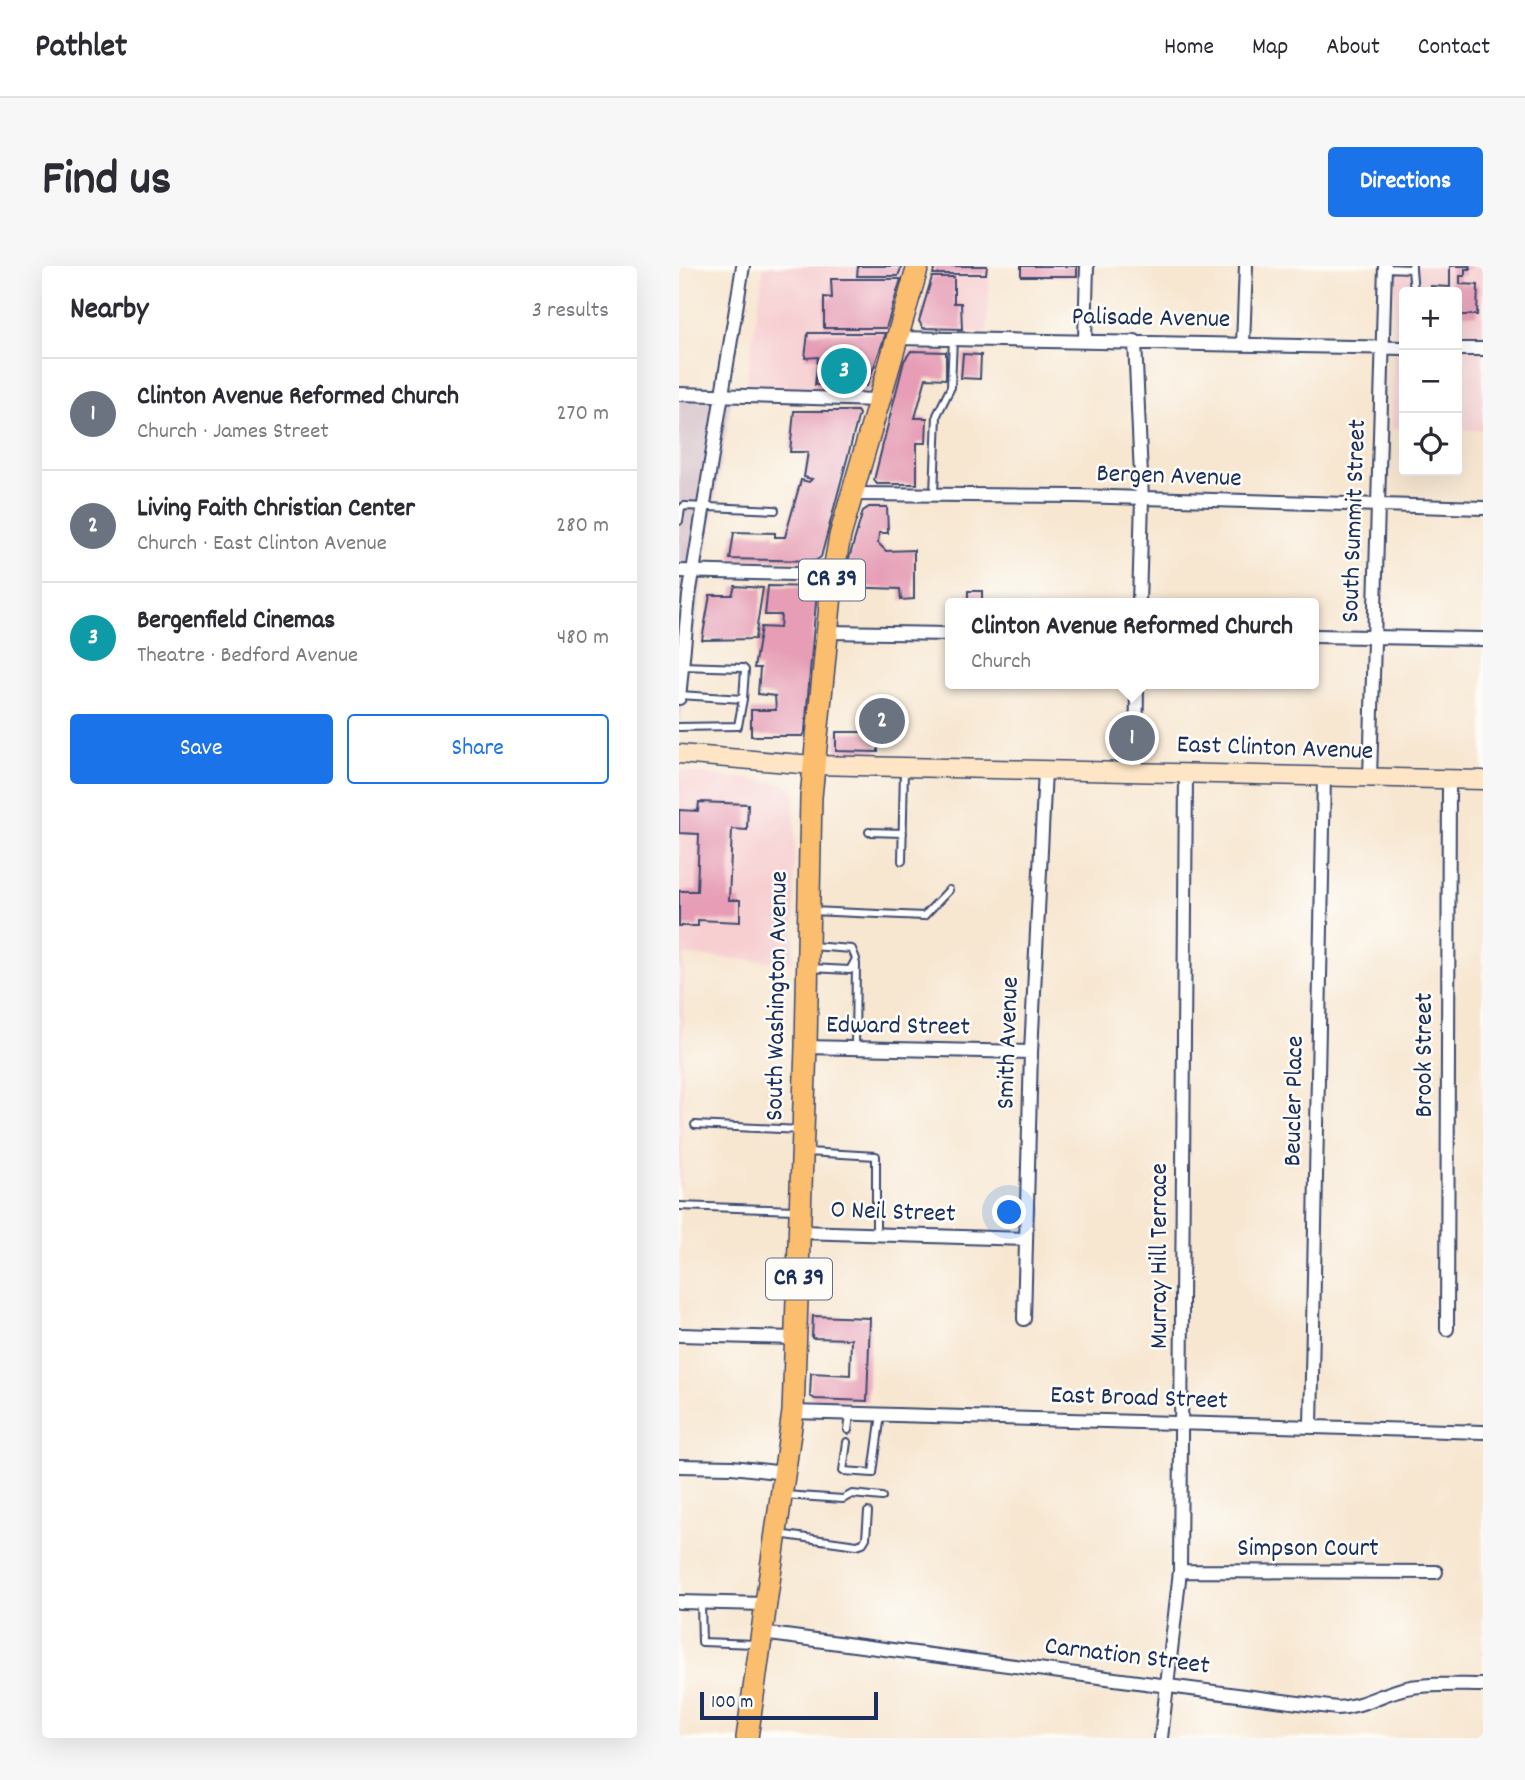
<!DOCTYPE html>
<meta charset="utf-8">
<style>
:root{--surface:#fff;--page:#f7f7f7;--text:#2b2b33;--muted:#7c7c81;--line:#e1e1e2;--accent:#1a73e8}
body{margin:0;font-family:Dekko,sans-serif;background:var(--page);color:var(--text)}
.controls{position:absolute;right:21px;top:21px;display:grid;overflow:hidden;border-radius:7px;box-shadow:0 7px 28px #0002}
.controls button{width:63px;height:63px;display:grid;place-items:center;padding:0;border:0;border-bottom:2px solid var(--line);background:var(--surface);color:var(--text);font:35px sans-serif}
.scale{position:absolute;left:21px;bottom:18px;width:178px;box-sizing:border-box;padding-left:7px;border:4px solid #1b2f5e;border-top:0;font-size:19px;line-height:24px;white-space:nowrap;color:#1b2f5e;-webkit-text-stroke:5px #fdfcf7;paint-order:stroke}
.you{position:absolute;left:331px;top:947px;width:24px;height:24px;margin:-18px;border:5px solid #fff;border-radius:50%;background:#1a73e8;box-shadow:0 0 0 10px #1a73e833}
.badge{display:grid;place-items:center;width:46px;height:46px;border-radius:50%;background:var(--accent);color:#fff;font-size:23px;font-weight:700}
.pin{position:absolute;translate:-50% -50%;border:4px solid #fff;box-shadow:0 2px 7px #0006}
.popup{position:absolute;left:266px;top:332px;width:374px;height:91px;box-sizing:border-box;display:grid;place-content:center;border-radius:7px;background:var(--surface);filter:drop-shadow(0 2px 5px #0005);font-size:23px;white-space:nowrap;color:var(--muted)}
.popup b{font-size:26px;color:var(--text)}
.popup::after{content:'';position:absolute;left:50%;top:100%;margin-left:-14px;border:14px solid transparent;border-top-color:var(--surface)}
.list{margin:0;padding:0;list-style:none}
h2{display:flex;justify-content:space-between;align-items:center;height:91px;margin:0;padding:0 28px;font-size:30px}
h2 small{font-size:23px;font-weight:400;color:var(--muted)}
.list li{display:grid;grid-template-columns:46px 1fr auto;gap:21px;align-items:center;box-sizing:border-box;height:112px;padding:0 28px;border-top:2px solid var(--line)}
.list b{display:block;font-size:26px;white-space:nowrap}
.list p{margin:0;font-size:23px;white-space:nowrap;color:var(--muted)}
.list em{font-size:23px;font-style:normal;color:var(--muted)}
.actions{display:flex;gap:14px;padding:21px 28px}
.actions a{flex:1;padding:16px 0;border:2px solid var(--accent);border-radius:7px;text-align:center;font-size:24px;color:var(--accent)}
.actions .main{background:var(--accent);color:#fff}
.icon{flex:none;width:38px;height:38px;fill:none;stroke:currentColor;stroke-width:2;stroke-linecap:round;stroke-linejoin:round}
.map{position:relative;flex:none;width:804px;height:1472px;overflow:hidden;border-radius:7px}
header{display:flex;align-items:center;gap:42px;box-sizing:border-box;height:98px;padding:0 35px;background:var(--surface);border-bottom:2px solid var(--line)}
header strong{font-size:33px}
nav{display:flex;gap:38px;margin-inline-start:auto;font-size:24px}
.intro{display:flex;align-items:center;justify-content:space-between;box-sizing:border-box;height:168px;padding:0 42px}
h1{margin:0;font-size:49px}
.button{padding:18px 32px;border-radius:7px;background:var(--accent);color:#fff;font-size:24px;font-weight:700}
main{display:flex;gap:42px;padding:0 42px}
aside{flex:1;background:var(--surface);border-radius:7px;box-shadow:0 7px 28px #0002}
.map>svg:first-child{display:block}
.built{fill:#f7cfd1}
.industrial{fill:#d2bdc6}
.building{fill:#e69db5}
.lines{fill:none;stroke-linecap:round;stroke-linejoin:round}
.lane-casing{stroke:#3c4a6f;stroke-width:10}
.street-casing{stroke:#3c4a6f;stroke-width:16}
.secondary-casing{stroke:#3c4a6f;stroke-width:21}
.primary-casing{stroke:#3c4a6f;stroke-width:24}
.lane{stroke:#fff;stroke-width:6}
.street{stroke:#fff;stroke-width:12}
.secondary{stroke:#fde5c5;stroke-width:18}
.primary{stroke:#fbbe6e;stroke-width:21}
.labels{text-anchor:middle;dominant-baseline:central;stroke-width:5;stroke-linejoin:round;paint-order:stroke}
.shield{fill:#fdfcf7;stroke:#5f6c8c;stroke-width:2}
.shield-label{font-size:24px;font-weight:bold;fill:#1b2f5e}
.street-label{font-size:26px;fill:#1b2f5e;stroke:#fdfcf7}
</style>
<header>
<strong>Pathlet</strong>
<nav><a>Home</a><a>Map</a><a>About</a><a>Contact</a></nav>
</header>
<div class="intro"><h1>Find us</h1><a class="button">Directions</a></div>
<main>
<aside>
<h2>Nearby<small>3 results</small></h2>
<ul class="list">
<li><span class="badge" style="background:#6b7280">1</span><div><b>Clinton Avenue Reformed Church</b><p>Church · James Street</p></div><em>270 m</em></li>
<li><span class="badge" style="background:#6b7280">2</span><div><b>Living Faith Christian Center</b><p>Church · East Clinton Avenue</p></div><em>280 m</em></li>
<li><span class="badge" style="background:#0f9aa8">3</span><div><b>Bergenfield Cinemas</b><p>Theatre · Bedford Avenue</p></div><em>480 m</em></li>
</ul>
<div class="actions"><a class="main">Save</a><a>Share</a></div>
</aside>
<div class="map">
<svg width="804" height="1472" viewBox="0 0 804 1472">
<rect width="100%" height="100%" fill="#fdfcf7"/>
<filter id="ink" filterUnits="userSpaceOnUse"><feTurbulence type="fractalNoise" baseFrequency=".0143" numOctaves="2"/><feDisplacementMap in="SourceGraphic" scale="14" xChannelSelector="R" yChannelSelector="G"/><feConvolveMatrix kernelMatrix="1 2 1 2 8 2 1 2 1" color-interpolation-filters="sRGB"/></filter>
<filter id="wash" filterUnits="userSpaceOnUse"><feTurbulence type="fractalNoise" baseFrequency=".00686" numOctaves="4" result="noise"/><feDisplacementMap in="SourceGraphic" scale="28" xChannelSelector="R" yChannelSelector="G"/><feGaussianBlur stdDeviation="1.57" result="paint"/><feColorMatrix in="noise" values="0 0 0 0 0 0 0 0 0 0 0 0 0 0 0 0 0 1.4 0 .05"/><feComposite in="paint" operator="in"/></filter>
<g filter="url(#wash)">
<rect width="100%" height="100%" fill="#f7e6d0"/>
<path class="built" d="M85 0H229L194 126 66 123Z
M256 0H311L308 67 243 65 239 59Z
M716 0H804V164H778V26H725V163H713Z
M0 505 108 518 116 525 115 697 5 689 2 923 0 922Z"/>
<path class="industrial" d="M0 132H52L0 459Z"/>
<g id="blocks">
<path class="building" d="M179 0H223L219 10H178Z
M256 0H308L307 8H254Z
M342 0H398V10H342Z
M771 0H791V3H786V10H781V18L799 19 798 49H778V26H752V20L771 21Z
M253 11H275V37H282L283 63 244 62 240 55Z
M152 13H222L207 62H145V31L153 32Z
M129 67H207L188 120 136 119 139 91 126 92Z
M232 85 267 86V113L247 112 236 152H248L247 177H238V218H198L195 214 225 95Z
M284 88 302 89 301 113 282 112Z
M115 145H178L180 148 142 291 136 295 51 293 55 266 96 267V271H106L122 214 130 216 133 213 125 211 129 186H111Z
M190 241H208L209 267H200L199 277 207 285 235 284V333L222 334 221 323 167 321 169 296 184 245Z
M56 320 84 322 76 373 23 374 31 329H53Z
M89 320 136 321 138 324 126 465 124 470H72V444H97L96 430 79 428 81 402H75L82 361 101 362 102 349H86Z
M289 325H303V337H289Z
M157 466H199V486L157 485Z
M20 536 69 538 68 564 53 563 50 634H61V656L19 654V660H0V625H18L20 568 0 567V544L19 545Z
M134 1050 191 1052 188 1135 136 1133 131 1130 132 1107 171 1109 172 1073 133 1072Z"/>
</g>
</g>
<g filter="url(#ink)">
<use href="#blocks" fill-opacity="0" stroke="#3c4a6f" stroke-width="2"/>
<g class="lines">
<defs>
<path id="lane" d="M706 2 733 3V0
M733 3 735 26H741
M255 228 258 149 272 121 274 72
M0 255 2 243 5 240 96 244
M3 400 64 402 66 404 64 433
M0 461 59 460 64 433 0 429
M190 566 224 567
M223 595 225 502
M132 645 245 650 270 624
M131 702 171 704 177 693 173 683 132 680
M176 781 177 698
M16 859 122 864
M128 886 197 890V968
M0 940 116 944
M169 1164 171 1149
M168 1176 164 1205 194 1207 202 1148
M105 1229 164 1233 173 1228 203 1231
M99 1268 178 1279 184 1277 187 1272 189 1246
M22 1337 23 1376 76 1378"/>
<path id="street" d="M218 72 725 82
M406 74 408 0
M456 75 463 233 460 337
M564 78 567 0
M778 83H804
M0 128 200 134
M174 228 398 230 804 242
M0 305 154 309
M149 366 271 368
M635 370 804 373
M0 432 10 330 64 0
M457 506 458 418
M691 512 706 0
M127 781 352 786
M121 966 347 973
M345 1053 352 786 366 504
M768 1063 770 514
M0 1069 117 1072
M114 1146 804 1166
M632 1160 645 511
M0 1200 53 1201 106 1207
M501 1305 757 1306
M0 1336 88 1338
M83 1367 658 1442C686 1440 701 1428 727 1422 752 1417 779 1419 804 1419
M482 1472 501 1305 507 507"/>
<path id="secondary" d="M0 488 134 499 804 514"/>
<path id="primary" d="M68 1472 114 1146 127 781 132 531 154 309 161 270 239 0"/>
</defs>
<use href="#lane" class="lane-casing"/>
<use href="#street" class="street-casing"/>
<use href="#secondary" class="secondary-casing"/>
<use href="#primary" class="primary-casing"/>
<use href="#lane" class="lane"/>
<use href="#street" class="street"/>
<use href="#secondary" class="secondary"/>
<use href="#primary" class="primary"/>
</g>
</g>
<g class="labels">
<g class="shield">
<rect x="120" y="293.5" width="66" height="41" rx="5"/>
<rect x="87" y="992.5" width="66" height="41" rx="5"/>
</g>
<g class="shield-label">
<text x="153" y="314">CR 39</text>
<text x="120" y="1013">CR 39</text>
</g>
<g class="street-label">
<text transform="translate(472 53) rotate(1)">Palisade Avenue</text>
<text transform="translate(490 211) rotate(2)">Bergen Avenue</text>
<text transform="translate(676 255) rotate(-88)">South Summit Street</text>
<text transform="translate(596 483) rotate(2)">East Clinton Avenue</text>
<text transform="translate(99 730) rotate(-89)">South Washington Avenue</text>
<text transform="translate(219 761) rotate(1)">Edward Street</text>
<text transform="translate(330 777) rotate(-88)">Smith Avenue</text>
<text transform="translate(746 789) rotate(-90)">Brook Street</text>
<text transform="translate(616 835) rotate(-89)">Beucler Place</text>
<text transform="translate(214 947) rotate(2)">O Neil Street</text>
<text transform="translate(481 990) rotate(-90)">Murray Hill Terrace</text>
<text transform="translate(460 1133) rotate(2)">East Broad Street</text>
<text x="629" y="1283">Simpson Court</text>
<text transform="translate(448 1391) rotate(7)">Carnation Street</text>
</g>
</g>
</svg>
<div class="controls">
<button>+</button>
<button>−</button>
<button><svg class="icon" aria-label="locate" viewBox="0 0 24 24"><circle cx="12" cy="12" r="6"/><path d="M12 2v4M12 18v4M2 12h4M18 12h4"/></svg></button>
</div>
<div class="scale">100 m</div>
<div class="you"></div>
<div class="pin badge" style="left:453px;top:472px;background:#6b7280">1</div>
<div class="popup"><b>Clinton Avenue Reformed Church</b>Church</div>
<div class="pin badge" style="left:203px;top:455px;background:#6b7280">2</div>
<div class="pin badge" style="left:165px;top:105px;background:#0f9aa8">3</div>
</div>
</main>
